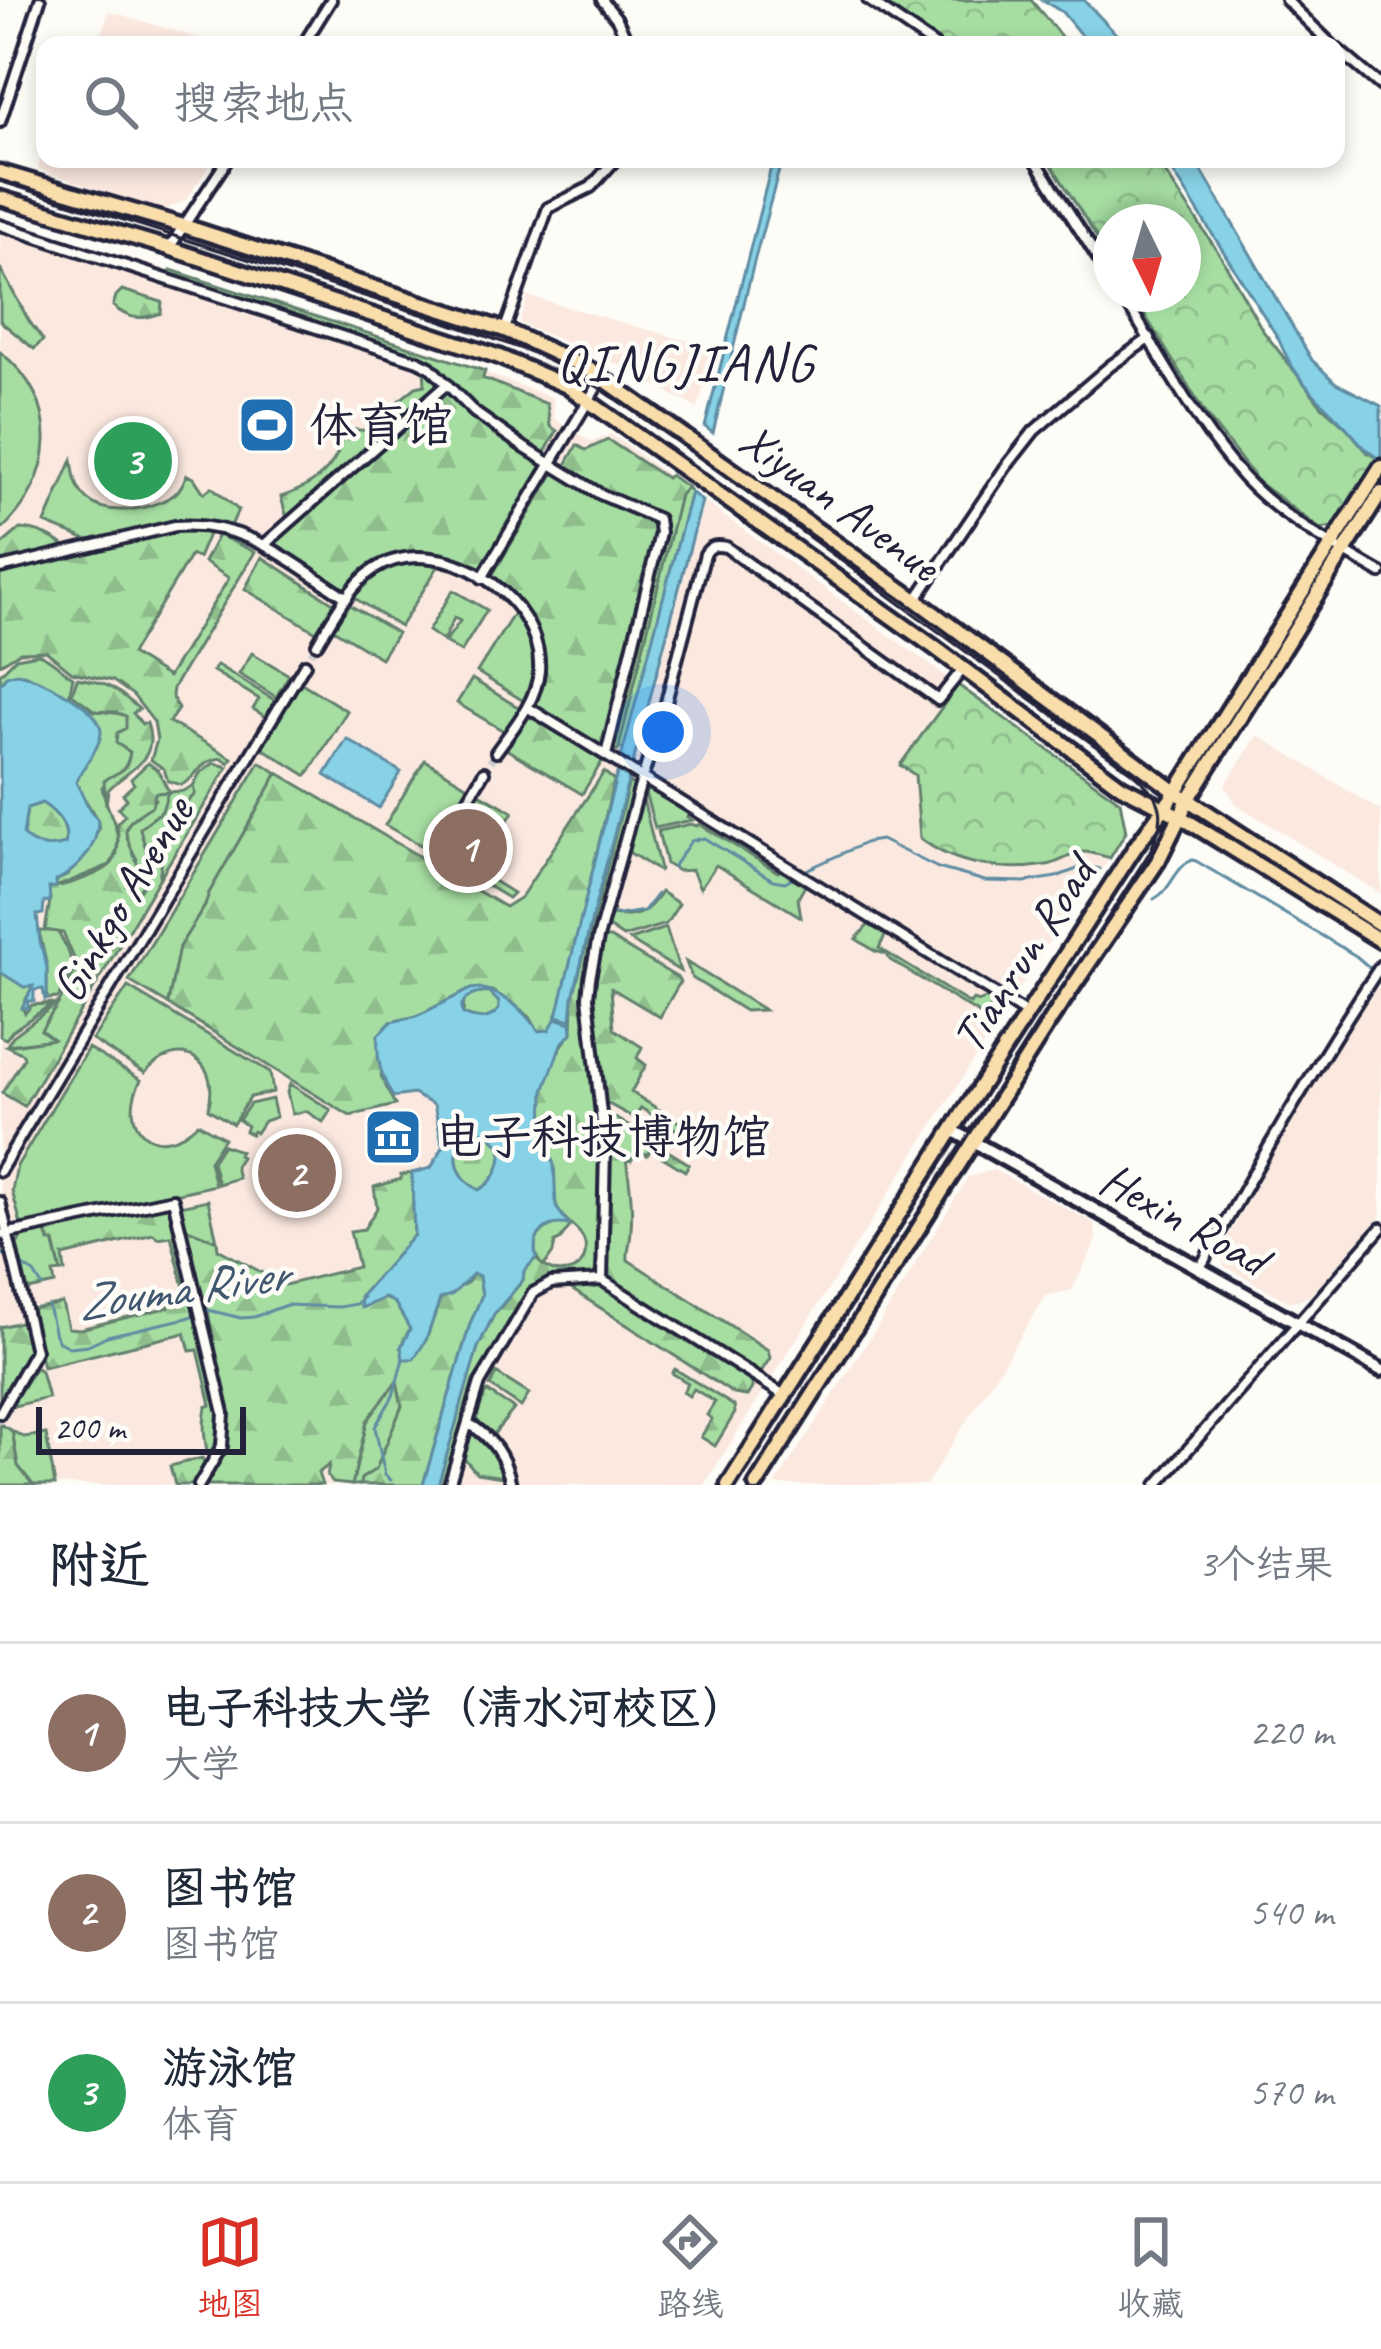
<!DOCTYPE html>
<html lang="zh">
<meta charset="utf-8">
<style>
:root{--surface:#fff;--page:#f2f2f3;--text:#1f2937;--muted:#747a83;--line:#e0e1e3;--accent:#d93025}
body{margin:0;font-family:Caveat,"LXGW WenKai TC",sans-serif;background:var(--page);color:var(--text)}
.compass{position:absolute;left:1093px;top:204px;width:108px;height:108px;border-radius:50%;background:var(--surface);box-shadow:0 6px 18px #0003;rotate:175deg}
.scale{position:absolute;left:36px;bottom:30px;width:210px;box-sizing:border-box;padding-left:12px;border:6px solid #22223b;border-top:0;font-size:33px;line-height:42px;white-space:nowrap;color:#22223b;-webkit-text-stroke:9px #fdfcf7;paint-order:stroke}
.you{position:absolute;left:663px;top:732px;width:42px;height:42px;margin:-30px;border:9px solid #fff;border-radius:50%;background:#1a73e8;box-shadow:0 0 0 18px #1a73e833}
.badge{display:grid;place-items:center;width:78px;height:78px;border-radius:50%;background:var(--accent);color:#fff;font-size:39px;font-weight:700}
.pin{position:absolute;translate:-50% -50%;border:6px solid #fff;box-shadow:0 3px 12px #0006}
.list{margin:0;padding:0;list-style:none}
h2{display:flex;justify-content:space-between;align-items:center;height:156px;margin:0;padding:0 48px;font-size:51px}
h2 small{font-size:39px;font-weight:400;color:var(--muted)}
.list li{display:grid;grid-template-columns:78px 1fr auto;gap:36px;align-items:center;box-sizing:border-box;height:180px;padding:0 48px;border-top:3px solid var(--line)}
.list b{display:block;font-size:45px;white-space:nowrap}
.list p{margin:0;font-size:39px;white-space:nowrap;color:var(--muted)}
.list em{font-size:39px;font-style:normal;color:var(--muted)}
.icon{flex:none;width:66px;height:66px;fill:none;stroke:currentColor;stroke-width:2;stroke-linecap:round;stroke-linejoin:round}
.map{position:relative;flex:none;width:1381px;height:1485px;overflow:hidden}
.search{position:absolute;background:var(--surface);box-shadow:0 6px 18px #0003;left:36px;right:36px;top:36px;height:132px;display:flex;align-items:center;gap:30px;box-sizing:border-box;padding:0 42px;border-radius:24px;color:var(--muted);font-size:45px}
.sheet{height:696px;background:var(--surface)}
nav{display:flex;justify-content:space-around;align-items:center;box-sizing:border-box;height:168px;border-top:3px solid var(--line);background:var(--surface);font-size:33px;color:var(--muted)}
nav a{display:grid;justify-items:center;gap:6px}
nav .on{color:var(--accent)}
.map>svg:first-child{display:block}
.built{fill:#fbe9e0}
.grass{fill:#a6dea2;stroke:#64806e;stroke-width:3}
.forest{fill:url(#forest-firs);stroke:#64806e;stroke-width:3;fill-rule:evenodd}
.park{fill:url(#park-crowns);stroke:#64806e;stroke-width:3}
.water{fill:#87d2e7;stroke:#5f8ca2;stroke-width:3;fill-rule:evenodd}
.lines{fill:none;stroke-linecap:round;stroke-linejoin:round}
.stream{stroke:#5f8ca2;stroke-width:3}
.street-tunnel{stroke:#d1d0d1;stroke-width:8;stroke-dasharray:8 4;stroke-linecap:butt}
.street-casing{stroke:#22223b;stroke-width:16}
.secondary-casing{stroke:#22223b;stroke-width:20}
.primary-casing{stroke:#22223b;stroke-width:21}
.street{stroke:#fdfcf7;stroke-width:8}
.secondary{stroke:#fdfcf7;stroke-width:10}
.primary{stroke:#f9deab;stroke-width:12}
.tram{stroke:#22223b;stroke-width:3}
.labels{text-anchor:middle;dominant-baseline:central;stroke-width:9;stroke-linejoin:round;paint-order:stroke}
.poi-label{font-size:48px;fill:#22223b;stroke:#fdfcf7;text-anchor:start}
.street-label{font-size:48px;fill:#22223b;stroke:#fdfcf7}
.water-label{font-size:51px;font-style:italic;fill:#40576f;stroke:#fdfcf7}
.quarter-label{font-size:54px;letter-spacing:3px;fill:#22223b;stroke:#fdfcf7}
</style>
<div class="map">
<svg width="1381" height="1485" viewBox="0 0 1381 1485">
<defs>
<pattern id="forest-firs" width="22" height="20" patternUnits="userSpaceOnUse" patternTransform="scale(3)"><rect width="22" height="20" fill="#a6dea2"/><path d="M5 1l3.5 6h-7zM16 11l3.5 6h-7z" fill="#8fbe8c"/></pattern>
<pattern id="park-crowns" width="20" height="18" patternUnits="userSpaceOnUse" patternTransform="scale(3)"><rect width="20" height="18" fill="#a6dea2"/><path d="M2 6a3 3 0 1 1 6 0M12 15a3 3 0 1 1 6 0" fill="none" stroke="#8fbe8c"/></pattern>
</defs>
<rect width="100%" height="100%" fill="#fdfcf7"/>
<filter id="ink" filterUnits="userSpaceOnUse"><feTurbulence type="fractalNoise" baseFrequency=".00833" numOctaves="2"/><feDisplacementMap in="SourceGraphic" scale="24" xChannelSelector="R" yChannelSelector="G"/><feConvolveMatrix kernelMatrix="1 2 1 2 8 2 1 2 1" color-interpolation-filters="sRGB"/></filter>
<g filter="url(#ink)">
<path class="built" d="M109 11 221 45H98Z
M45 145V159H214L186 200 162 211 38 169Z
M0 218 429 351 553 398 555 419 592 442 611 434 958 685 900 765 915 775 920 838 928 844 978 865 1022 868 1062 861 1081 852 1110 858 1089 888H1083L704 1485H0Z
M528 296 713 348 698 409 624 367 519 323Z
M1258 735 1381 811V894L1236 804 1225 785Z
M1376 988 1381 989V1216L1309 1297 1289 1302 1224 1266 1220 1252 1288 1126 1332 1052Z
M994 1170 1094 1223 1097 1240 1072 1290 1046 1296 926 1485H775L876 1329 968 1177Z"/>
<path class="grass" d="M0 268 29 321 43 340 34 349 0 321Z
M0 352C64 401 56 480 0 531Z
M72 460C74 475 75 486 85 497 106 519 156 510 177 492 182 487 184 480 187 475L194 478 204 493 212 487 238 510 231 526 195 519 89 541 45 523Z
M687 487 691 492 624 750 619 747 680 494Z
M419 560 441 562 400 627 353 597C373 575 389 564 419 560Z
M453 590 487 610 461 652 445 642 460 621 454 618 443 641 428 631Z
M348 604 397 633 381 658 333 629Z
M516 610C535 639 543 670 525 702L477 672Z
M252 653 289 675 276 697 239 674Z
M38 654C51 657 61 671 73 677L69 696 24 674 6 677 0 684V674L16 658Z
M217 665 276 701 266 717 253 709 259 699 213 671Z
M472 679 521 709 507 733 457 703Z
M300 682 347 711 307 776 264 749 263 745Z
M89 710 122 714 126 716 128 722 122 747 130 752C126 774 117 772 102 787 108 819 129 834 110 865L56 887V881L68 875 99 829C98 814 81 798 76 782 86 754 114 740 89 710Z
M425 760 471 788 438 844 426 848 385 825Z
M260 762 278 773 209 893 205 906 179 947 168 1004 129 981Z
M214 763 228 767 159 879C164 859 160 833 172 816 179 808 188 802 195 794L193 786 200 773Z
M651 789 689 813 687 817 692 820 655 828 645 793Z
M476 791 513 812 500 833 464 812Z
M169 792 162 811 140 828C146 856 159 867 137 893L126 886 137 859C111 818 135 825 155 799L154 793Z
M642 795 660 869 659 871 627 851Z
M691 824 697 826 699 824 778 872 781 869 806 884 798 898 801 917 716 865 700 888 692 870 678 871 666 864 658 831Z
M447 841 462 850 458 859 513 893 508 898 458 868 455 871 437 860Z
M661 892 679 904 666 924 623 937 608 927 611 915C636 919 648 913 661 892Z
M870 923 886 934 879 948 970 1004 973 1000 978 1002 991 997 992 1006 984 1017 890 960 886 954 875 951 856 939Z
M666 928 680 971 629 940Z
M39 931H57C77 963 74 966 58 998L47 999V967Z
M686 962 764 1010 745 1011 692 978Z
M1 972 24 987 33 985 22 1008 25 1013 32 1005 53 1003 12 1031 6 1039 0 1036Z
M128 987 270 1072 273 1092 250 1097 233 1124 208 1109C222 1062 181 1033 145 1073L92 1040Z
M60 1001 41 1030 55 1039 7 1045 13 1036Z
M88 1048 141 1080C115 1129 158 1163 198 1123L224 1138 209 1161 215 1185 22 1228 12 1191 17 1166Z
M272 1099 276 1117 264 1121 256 1133 253 1131 251 1134 245 1131 247 1126 239 1120 250 1104Z
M223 1145 240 1151 238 1155 241 1157 235 1166 238 1178 218 1184 212 1162Z
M208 1200 217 1241 185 1228 180 1206Z
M557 1223 571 1225 560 1240 555 1242 553 1253 543 1267C528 1249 535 1230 557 1223Z
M46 1231 49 1241H53L61 1272 53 1273 55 1284 28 1290 17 1245 21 1237Z
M36 1367 41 1371 48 1398 14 1406 13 1402Z
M397 1380 402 1406 376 1470 361 1479 360 1485H352L367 1421Z
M12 1431 24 1437 46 1434 55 1485H33L18 1466Z
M472 1433 492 1452 503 1477 477 1473 464 1458Z"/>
<path class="forest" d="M171 270 485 371 483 378 547 404 550 426 557 431 544 454 487 417 437 366 426 360 169 275Z
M122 290 162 302 161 313C142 320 129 320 113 306L116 296Z
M424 369 437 381 434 391 287 518 281 497C314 486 341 466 343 429L376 431 377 425 396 408V403L416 387 425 385Z
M447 392C466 411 487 430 509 444 521 452 533 457 543 467L484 566 478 568C419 543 392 547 344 591L272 546 273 542 442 393Z
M608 440 666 478 670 475 687 487 680 495 618 751 612 748 664 529 663 520 658 514 605 491 566 465 577 445 586 450Z
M553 474 561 475 604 500 651 519 655 529 604 744 600 746 536 708 544 669 540 635 523 604 496 583 493 574Z
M198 528 208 529 209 532 198 558 191 555 131 654 168 677 229 578 204 562 218 535 255 552 173 688 172 696 178 709 169 722 232 758 229 763 222 758C197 761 199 777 181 785L168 781 164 769 151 760 157 740 154 722 133 695 113 681 72 672 46 651 20 652 0 664V574L174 531Z
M20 529C35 529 58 538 68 550L0 566V546Z
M262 557 335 604V608L318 633 245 589Z
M77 678C107 682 117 689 139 709L133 713 142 724 147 723C160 761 129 768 108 790L106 805 104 781C119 769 127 775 130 752L116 743 117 733 126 728V716L115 712 95 711 72 694Z
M529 716 603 760 582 794 506 749Z
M148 763 158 770 169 792 183 791 193 786 195 794 176 812 166 828 159 879 24 1106 2 1093 24 1058 23 1054 7 1046 53 1039 41 1030 60 1001 77 965 63 933 45 930 50 901 49 888C64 886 104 874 113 862 120 852 118 835 117 823L125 815 118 808 127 799 123 794 134 784 131 779ZM168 792 162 811 140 828C146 856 160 867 137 893L127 886 135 877 138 866C126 829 113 829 152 806L155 793Z
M604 772 614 780 561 1003 553 1026 549 1030 538 1031 530 1017 515 1005 492 991 471 989 417 1016 391 1022 381 1076 395 1105 350 1116 168 1004 179 947 205 906 209 893 278 773 505 907 521 897Z
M629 782 636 786 589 962 586 1004 600 1123 599 1250 594 1275 584 1278 549 1280 532 1289 473 1381 443 1485H438L478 1347 494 1315 523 1280 524 1271 536 1258C552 1281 590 1276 585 1244 582 1228 564 1223 557 1208 552 1195 557 1177 553 1163 551 1154 546 1145 544 1136 536 1103 549 1057 572 1033L573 997Z
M42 803C56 812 69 826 65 844 51 849 33 847 23 835L27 808Z
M603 938H610L678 978 680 982 660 1017 611 988 614 1029 642 1047 637 1058 646 1065 631 1092 718 1147 714 1153 641 1108 634 1118 605 1102 592 994 594 975Z
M489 992 499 1002V1009C489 1022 477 1020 463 1014L464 1000 474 994Z
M290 1084 331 1110 323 1122 306 1111 292 1114 287 1092Z
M612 1116 689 1164 685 1171 651 1150 647 1155 638 1149 631 1161 626 1159C630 1184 633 1206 631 1230 631 1241 627 1250 628 1260L768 1350 770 1358 759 1375 610 1279 605 1267 607 1246V1124Z
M473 1128 491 1136 502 1149C501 1167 495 1182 479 1190 453 1177 448 1145 473 1128Z
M412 1173 414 1235 360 1297 362 1307 385 1298 395 1303 410 1329 401 1347 426 1340 440 1299 468 1282 473 1274 479 1276 482 1295 470 1324 423 1485H360L361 1479 376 1469 402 1406 397 1381 367 1421 352 1485 333 1483 327 1476 329 1465 318 1473 322 1485H202L225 1446 227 1436V1413L207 1306 204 1305 185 1228 217 1241 218 1249 285 1285 358 1267 350 1231 364 1229 377 1208 374 1187 401 1179V1175Z
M166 1204 171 1206 222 1412 219 1445 209 1461C205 1442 202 1426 206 1407L211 1405 198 1350 190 1351 185 1333 43 1367 31 1312 32 1309 62 1303 68 1328 80 1329 169 1307 168 1300 186 1295 171 1236 158 1238 153 1234 63 1256 65 1271 61 1272 54 1242H49L46 1231Z
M598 1284 752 1379V1388L747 1396 734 1394 565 1285Z
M24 1321 31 1351 0 1405V1327Z
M675 1369 734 1406 735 1413 715 1446 701 1437 712 1419 707 1415 715 1402 694 1389 689 1396 683 1392 688 1383 672 1373Z
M496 1373 529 1394 521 1407 490 1386Z
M488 1392 514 1409 494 1434 476 1420 485 1393Z
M0 1424 12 1431 18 1466 33 1485H0Z
M202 1458 207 1468 196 1485H175L170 1466Z"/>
<path class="park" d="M880 0H1031L1068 45H943Z
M1048 159H1156L1222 258 1263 331 1321 405 1346 427 1368 453 1379 459 1334 527 1320 529 1259 483 1206 415 1132 294H1183V222H1111V260Z
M958 685 1120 801 1126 832 1110 858C1103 856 1089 851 1082 852 1073 853 1059 863 1047 865 1004 872 954 866 920 838L915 775 900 765Z"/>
<path class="water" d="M1042 0H1084L1118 36 1133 45H1089L1062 12Z
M773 159H782L754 262 713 433 705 427Z
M1165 159H1195L1312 360 1336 383 1381 406V460C1366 452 1358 440 1347 428 1316 395 1296 382 1278 338Z
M691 492 702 501 592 918 573 997 571 1020 557 1016 610 800Z
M17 673C38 677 100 706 101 731 101 749 82 765 76 782L90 811 98 820C98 847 80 868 56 881V887L49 888 50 901 44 902 43 914 37 915 40 942 47 967V999L45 1000 43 989 34 990V1001H28V1008H22L33 986 24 987 0 972V684L6 676ZM42 803C56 812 70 827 65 844 50 849 33 847 23 835L27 808Z
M347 739 401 772 379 808 325 775Z
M480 988C507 995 523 1010 539 1031L549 1030 556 1018 571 1023 572 1033 561 1044 544 1091 543 1134 554 1165 556 1207 569 1225C546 1220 531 1235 536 1258L524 1271 523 1280 494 1314 478 1347 438 1485H423L470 1324 482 1295 479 1276 473 1274 453 1294 440 1299 426 1340 414 1359H403L401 1347 410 1329 395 1303 385 1298 361 1308 360 1297 414 1235 412 1173 431 1168 443 1147 434 1105 413 1094 393 1097C381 1077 376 1059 378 1035L391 1022 417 1016 471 989ZM489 992 499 1002V1009C489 1022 476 1020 463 1014L461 1009C463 995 477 993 489 992ZM473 1128 491 1136 502 1149C501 1167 495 1182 479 1190 453 1177 448 1145 473 1128Z"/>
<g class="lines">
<path class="stream" d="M673 867 691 841 704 838 773 880 785 882 794 877
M802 872 867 842 881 840 938 868 985 881 1026 882 1056 877 1085 866 1100 869
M1154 899C1172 890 1174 868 1192 860L1196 861 1356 956 1370 968
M611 913 620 915 644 911 657 894
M0 1252 10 1258
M18 1263 34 1273 42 1286
M48 1306 55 1335 59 1342 69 1347 88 1345 107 1336 187 1318 208 1310 241 1318 254 1317 286 1305 339 1307 356 1304 363 1297
M391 1480 385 1475 375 1427 393 1396 403 1359"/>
<path class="street-tunnel" d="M305 664 317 644
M484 772 496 752"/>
<defs>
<path id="street" d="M602 0 617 19 629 45
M868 0 934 45
M1286 0 1332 45
M303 45 331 0
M1336 48 1381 86
M0 122 40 0
M1035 159 1111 279
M0 225 418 361 430 367 474 412 525 448 600 494 658 519 660 533 657 546 606 755
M169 248 228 159
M1121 294C1161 355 1195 425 1244 478 1281 518 1335 546 1381 573
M505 329 548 208 591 187 616 159
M264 545 447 384
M0 568 175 526C245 520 291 562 347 598
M482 578 602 378
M916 600 1005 468 1034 431 1110 366 1150 338
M317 644C332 619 349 586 373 570 439 528 544 596 539 671 536 703 513 728 496 752
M527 707 1027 1014
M434 858 484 772
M0 1171 305 664
M0 1202 35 1351 0 1413
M0 1235 173 1199 224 1413 222 1446 199 1485
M1200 1268C1257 1165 1316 1064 1381 965
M784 1395 602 1280 605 1150 588 997 590 978 598 938 639 789 666 702 705 554C711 545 716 545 726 547L938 700 963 669
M468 1423C492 1437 506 1457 511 1485
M449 1485 480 1383 533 1293 551 1283 602 1280
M1157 1485 1381 1228"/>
<path id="secondary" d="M952 1130 1381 1370"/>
<path id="primary" d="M0 172 184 226 505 330 591 370 916 600 1176 792 1381 925
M0 198 169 248 497 356 567 386 934 647 1121 786 1181 817 1381 941
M728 1485 961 1116 1136 846 1176 792 1381 467
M756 1485 1049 1022 1158 861 1188 800 1381 493"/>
</defs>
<use href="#street" class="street-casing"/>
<use href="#secondary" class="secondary-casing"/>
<use href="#primary" class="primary-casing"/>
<use href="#street" class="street"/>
<use href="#secondary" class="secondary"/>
<use href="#primary" class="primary"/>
<path class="tram" d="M0 181 437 319 533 353 598 387 706 462 1131 772C1164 799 1169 814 1149 853L746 1485"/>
</g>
</g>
<defs>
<symbol id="stadium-square" viewBox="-11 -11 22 22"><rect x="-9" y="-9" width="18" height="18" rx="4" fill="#1f6fb2" stroke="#fdfcf7"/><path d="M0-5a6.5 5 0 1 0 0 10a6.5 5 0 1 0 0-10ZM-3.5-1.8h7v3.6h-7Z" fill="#fff"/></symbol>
<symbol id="museum-square" viewBox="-11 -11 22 22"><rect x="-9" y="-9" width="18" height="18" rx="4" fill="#1f6fb2" stroke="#fdfcf7"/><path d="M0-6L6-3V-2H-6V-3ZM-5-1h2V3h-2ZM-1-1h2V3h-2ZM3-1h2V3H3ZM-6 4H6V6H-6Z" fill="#fff"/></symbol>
</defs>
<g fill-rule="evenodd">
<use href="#stadium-square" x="234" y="392" width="66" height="66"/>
<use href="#museum-square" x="360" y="1104" width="66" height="66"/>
</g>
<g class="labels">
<g class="poi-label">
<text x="309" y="425">体育馆</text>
<text x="435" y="1137">电子科技博物馆</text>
</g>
<g class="street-label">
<text transform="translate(840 502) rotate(36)">Xiyuan Avenue</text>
<text transform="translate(122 899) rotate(-59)">Ginkgo Avenue</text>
<text transform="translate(1023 955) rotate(-57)">Tianrun Road</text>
<text transform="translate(1184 1219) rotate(29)">Hexin Road</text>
</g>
<g class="water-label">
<text transform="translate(182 1288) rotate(-8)">Zouma River</text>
</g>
<g class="quarter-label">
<text x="686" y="362">QINGJIANG</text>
</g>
</g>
</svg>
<svg class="compass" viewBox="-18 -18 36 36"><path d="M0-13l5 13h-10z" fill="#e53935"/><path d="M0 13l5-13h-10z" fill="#747a83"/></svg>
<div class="scale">200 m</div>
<div class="you"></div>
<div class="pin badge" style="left:468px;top:848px;background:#8d6e63">1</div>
<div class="pin badge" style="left:297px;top:1173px;background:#8d6e63">2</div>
<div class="pin badge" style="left:133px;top:461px;background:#2e9e5b">3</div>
<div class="search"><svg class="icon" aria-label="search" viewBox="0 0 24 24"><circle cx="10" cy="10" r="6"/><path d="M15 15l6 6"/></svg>搜索地点</div>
</div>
<section class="sheet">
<h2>附近<small>3个结果</small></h2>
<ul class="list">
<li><span class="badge" style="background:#8d6e63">1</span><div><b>电子科技大学（清水河校区）</b><p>大学</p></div><em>220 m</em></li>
<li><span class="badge" style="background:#8d6e63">2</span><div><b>图书馆</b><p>图书馆</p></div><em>540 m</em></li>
<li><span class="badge" style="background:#2e9e5b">3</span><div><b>游泳馆</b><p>体育</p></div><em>570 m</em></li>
</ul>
</section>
<nav>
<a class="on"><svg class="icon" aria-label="map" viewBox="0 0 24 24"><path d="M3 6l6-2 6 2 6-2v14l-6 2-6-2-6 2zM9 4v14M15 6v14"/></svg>地图</a>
<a><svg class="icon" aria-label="directions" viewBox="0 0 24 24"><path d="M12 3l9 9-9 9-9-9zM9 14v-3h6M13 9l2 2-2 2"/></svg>路线</a>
<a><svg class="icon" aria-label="saved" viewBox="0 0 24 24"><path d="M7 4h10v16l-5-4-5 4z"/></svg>收藏</a>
</nav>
